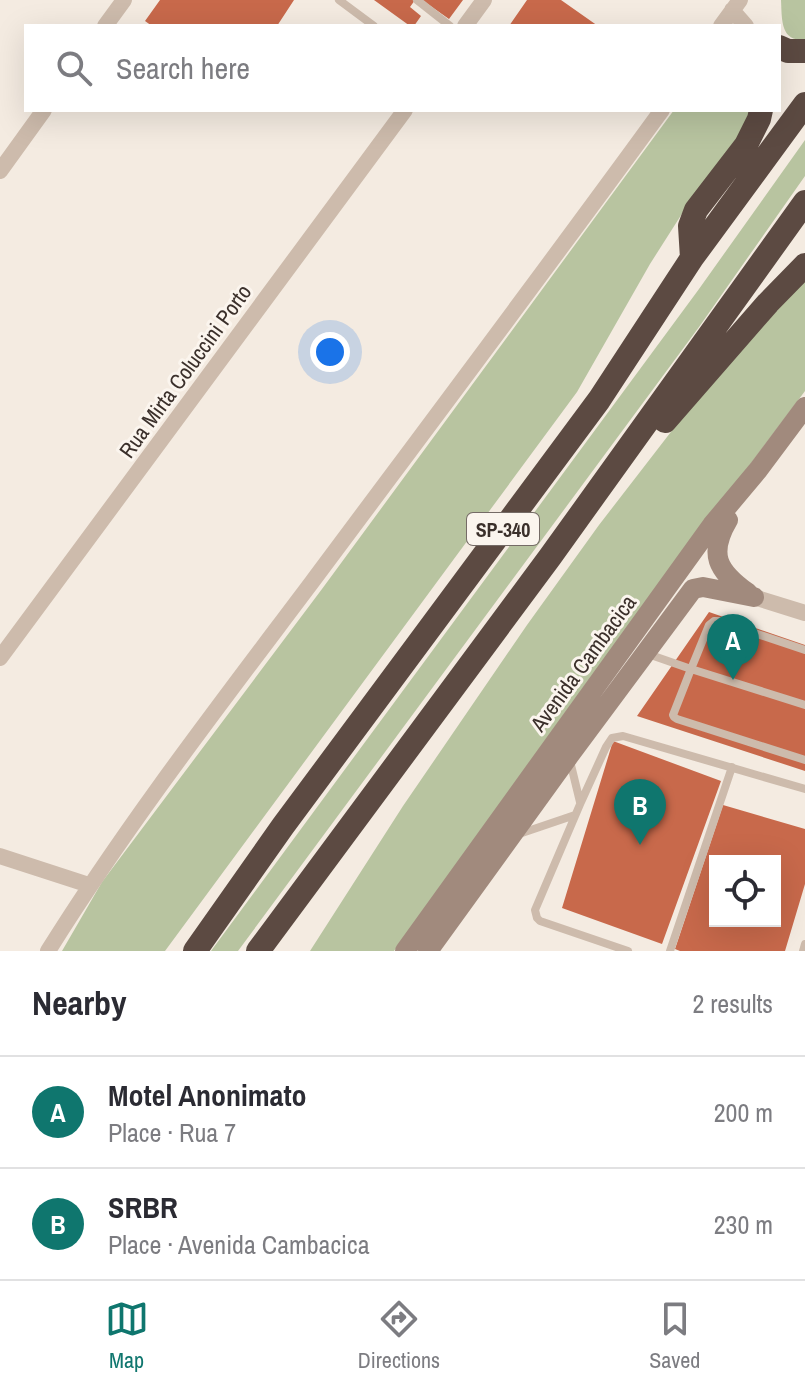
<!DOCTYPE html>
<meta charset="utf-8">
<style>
:root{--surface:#fff;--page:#f7f7f7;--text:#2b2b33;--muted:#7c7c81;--line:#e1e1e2;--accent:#0f766e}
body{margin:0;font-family:"Archivo Narrow",sans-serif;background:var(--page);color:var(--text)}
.controls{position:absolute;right:24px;bottom:24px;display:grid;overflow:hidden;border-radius:0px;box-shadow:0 8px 32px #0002}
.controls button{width:72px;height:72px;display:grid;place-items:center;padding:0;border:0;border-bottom:2px solid var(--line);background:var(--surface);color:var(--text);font:40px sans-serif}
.you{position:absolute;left:330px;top:352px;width:28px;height:28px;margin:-20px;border:6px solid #fff;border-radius:50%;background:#1a73e8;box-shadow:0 0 0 12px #1a73e833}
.badge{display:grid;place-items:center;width:52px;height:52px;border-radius:50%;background:var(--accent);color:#fff;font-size:26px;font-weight:700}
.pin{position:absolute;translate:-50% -66px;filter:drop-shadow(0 2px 4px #0008)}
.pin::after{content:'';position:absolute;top:42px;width:28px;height:24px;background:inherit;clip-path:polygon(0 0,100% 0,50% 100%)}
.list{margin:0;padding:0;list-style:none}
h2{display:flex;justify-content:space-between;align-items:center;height:104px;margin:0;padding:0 32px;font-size:34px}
h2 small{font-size:26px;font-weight:400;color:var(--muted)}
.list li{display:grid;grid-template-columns:52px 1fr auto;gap:24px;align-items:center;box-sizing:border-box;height:112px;padding:0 32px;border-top:2px solid var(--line)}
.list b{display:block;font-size:30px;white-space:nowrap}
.list p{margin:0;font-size:26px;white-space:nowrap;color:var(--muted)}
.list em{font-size:26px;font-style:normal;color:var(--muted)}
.icon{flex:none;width:44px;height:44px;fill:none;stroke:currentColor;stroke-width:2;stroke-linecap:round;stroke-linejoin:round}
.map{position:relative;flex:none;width:805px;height:951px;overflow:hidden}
.search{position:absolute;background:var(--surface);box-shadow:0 8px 32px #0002;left:24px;right:24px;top:24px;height:88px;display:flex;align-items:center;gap:20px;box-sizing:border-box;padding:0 28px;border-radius:0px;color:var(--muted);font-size:30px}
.sheet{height:328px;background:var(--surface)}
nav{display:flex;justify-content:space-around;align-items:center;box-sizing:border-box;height:112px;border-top:2px solid var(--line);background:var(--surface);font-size:22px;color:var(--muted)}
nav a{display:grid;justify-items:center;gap:4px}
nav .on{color:var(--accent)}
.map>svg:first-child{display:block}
.green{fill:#b8c4a0}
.building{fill:#c8694b;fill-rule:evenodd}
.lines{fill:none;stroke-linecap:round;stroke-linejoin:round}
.lane{stroke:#cdbbac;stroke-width:8}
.street{stroke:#cdbbac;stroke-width:16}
.secondary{stroke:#a18a7d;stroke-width:20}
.highway{stroke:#5c4a42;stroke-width:24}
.labels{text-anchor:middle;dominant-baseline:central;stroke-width:6;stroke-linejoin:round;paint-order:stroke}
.shield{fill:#fbf5ee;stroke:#756b66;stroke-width:2}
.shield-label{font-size:20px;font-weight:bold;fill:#3b302b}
.street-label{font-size:22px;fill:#3b302b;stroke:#fbf5ee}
</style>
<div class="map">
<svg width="805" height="951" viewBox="0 0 805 951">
<rect width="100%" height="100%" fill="#f4ebe1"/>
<path class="green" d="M781 0H805V39C780 43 782 18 781 0Z
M674 110H750L743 130 685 209 650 264 577 392 165 951H62L102 882 322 589Z
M805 140V176L699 327 238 951H211L699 289Z
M805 280V391L588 681 394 951H310L403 806 527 625 599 525 701 393Z"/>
<path class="building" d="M160 0H294L277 26H152L145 21Z
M374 0H415L410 7 421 16 414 26H410Z
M422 0H463L449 19Z
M527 0H561L598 26H509Z
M709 612 805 645V771L637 716Z
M613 741 721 781 662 944 562 908Z
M723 805 805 829V884L785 951H680L675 949ZM715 861H775V921H715Z"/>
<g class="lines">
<path class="lane" d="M339 0 374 26
M417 0 450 26
M645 653 691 669 709 625 714 621H719L805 650
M805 705 691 669 673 715 674 717 677 719 805 760
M570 761 580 802
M519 834 575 815
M628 951 540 921 537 918 535 910 581 802 606 747 612 738 623 736 805 789
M670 951 732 767
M803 951 805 944"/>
<path class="street" d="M732 10 746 26
M105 26 124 0
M465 26 484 0
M721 26 740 0
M0 171 44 110
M754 597 805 613
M0 658 405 110
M0 856 89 885
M48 951C128 823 221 703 312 582 429 425 547 268 662 110"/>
<path class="secondary" d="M728 520C708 554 717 571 748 593
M405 951 712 525 758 470 805 407
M428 951 569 756 693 589 703 587 754 597"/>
<path class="highway" d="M779 47 788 51H805
M692 258 690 226 696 210 746 145 759 119 761 110
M665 421 768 303 805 265
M195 951 283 826 599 400 692 258 805 104
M258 951 550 557 805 202"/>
</g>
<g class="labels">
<rect class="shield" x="467" y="513" width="72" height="32" rx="6"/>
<g class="shield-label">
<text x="503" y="529">SP-340</text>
</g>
<g class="street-label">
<text transform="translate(185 371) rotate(-54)">Rua Mirta Coluccini Porto</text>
<text transform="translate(583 663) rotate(-54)">Avenida Cambacica</text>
</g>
</g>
</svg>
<div class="controls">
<button><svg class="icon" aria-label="locate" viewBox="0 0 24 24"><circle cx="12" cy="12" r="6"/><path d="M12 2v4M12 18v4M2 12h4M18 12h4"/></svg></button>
</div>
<div class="you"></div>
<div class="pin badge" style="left:733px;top:680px">A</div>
<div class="pin badge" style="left:640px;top:845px">B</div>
<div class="search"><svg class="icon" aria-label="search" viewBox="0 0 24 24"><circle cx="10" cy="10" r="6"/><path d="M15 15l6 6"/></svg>Search here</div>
</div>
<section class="sheet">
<h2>Nearby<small>2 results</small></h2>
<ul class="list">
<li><span class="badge">A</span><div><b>Motel Anonimato</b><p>Place · Rua 7</p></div><em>200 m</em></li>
<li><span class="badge">B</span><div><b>SRBR</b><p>Place · Avenida Cambacica</p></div><em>230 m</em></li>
</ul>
</section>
<nav>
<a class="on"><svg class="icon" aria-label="map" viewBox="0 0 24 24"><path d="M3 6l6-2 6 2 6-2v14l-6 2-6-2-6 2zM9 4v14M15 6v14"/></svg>Map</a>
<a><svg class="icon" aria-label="directions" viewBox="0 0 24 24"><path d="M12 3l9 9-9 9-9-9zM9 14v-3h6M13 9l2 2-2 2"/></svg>Directions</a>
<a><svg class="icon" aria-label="saved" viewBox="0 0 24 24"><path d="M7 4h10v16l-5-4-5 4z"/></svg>Saved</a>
</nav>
